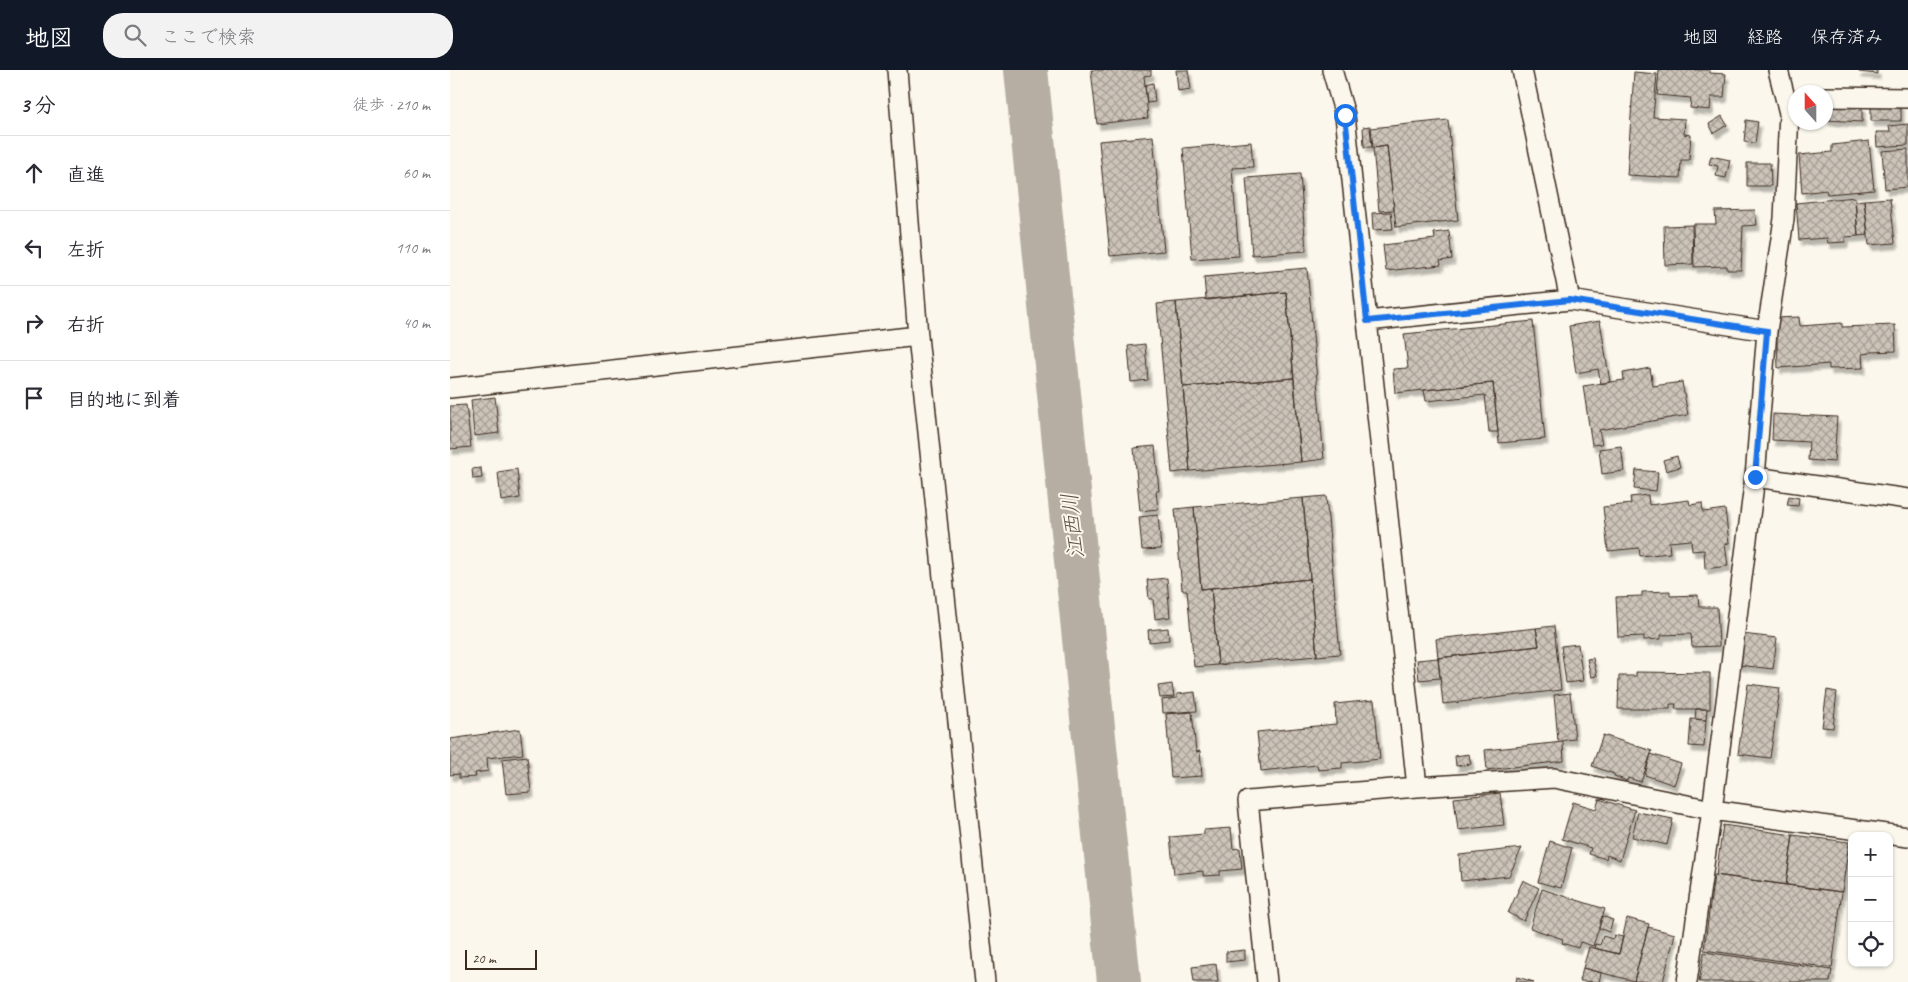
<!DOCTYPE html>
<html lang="ja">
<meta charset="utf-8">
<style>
:root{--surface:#fff;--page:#f2f2f3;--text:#2b2b33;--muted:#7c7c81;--line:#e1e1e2;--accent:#111827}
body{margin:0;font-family:Caveat,"Klee One",sans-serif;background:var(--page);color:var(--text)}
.controls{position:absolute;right:15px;bottom:15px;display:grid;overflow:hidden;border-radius:10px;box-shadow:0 1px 4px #0004}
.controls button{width:45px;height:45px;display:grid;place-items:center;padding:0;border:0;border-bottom:1px solid var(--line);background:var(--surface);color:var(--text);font:25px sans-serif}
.compass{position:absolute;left:1338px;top:15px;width:45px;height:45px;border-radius:50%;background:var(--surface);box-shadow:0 1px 4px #0004;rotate:339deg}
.scale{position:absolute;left:15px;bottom:12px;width:72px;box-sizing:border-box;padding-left:5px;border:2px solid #3b2a1e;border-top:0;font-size:14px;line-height:18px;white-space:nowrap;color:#3b2a1e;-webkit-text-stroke:4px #fbf7ec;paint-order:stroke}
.stop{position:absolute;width:15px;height:15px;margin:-11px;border:4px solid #1a73e8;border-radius:50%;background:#fff}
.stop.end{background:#1a73e8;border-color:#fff;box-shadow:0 1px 5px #0008}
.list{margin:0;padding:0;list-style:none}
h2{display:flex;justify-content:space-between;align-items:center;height:65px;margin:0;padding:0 20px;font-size:21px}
h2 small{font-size:16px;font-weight:400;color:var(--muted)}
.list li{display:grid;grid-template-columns:32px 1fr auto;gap:15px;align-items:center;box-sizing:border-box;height:75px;padding:0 20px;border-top:1px solid var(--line)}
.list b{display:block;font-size:19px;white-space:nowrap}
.list em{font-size:16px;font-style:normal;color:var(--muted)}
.icon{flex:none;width:28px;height:28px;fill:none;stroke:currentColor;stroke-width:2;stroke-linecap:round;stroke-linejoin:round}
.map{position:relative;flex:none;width:1458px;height:912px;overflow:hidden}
header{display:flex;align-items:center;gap:30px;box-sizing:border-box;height:70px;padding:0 25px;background:var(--accent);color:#fff}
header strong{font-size:24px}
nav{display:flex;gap:28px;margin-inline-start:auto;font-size:18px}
.search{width:350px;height:45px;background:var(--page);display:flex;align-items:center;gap:12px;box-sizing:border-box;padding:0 18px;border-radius:20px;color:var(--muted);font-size:19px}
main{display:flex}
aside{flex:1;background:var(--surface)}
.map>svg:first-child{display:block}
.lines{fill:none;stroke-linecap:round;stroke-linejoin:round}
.river{stroke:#b6aea2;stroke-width:44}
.building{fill:url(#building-cross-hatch);stroke:#3b2a1e;filter:url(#shadow)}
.street-casing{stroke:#3b2a1e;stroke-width:22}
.street{stroke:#fbf7ec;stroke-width:19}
.route{stroke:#1a73e8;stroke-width:6}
.labels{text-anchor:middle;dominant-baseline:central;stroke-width:4;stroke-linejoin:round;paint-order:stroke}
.water-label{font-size:22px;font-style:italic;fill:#605246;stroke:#fbf7ec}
</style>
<header>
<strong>地図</strong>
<div class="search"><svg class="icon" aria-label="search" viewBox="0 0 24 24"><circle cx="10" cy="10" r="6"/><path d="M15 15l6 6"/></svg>ここで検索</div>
<nav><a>地図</a><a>経路</a><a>保存済み</a></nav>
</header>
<main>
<aside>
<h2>3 分<small>徒歩 · 210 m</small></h2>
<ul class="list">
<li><svg class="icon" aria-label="ahead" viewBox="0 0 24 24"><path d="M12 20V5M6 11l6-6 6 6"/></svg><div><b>直進</b></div><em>60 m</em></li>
<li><svg class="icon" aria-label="left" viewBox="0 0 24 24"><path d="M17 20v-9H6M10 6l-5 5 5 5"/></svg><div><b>左折</b></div><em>110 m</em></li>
<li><svg class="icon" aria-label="right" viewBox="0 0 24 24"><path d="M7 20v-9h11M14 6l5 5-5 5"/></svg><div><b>右折</b></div><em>40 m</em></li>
<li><svg class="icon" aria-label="arrive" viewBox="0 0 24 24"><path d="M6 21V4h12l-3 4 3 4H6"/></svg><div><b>目的地に到着</b></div></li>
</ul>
</aside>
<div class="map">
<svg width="1458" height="912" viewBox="0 0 1458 912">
<defs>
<pattern id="building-cross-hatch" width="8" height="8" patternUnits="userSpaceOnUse" patternTransform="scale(1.25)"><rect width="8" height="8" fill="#ccc4b9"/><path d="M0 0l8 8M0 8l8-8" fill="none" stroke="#a79f96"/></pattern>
<filter id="shadow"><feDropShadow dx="3" dy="5.5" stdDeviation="1" flood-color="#0004"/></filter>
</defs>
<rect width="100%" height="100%" fill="#fbf7ec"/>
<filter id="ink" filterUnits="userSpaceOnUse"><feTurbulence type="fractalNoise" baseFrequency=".02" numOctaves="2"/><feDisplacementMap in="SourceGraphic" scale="10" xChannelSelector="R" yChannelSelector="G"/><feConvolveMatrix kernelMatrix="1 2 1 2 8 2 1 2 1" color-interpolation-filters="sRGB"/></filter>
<g filter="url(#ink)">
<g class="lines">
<path class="river" d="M576 0 669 912"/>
</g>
<path class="building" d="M641 0H701V5L694 6 698 48 647 54Z
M726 0H738L741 19 728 21Z
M1209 0H1260V3L1276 4 1274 27H1261L1260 40 1240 38 1241 28 1207 25Z
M1409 0H1427V4L1409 2Z
M1184 2 1207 4 1203 47 1235 49 1234 64 1241 65 1239 90H1231L1230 108 1177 105Z
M703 13 705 32 697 33 695 15Z
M1376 34 1412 36V52L1376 50Z
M1451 34V51H1421V35Z
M1272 46 1277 55 1264 63 1259 54Z
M998 50 1008 150 946 157 937 76 923 78 921 58Z
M1296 50 1308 52 1305 73 1294 72Z
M1458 54V75L1427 77 1426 62H1440L1439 56Z
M920 56 922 77H914L913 57Z
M703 66 714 181 660 186 649 71Z
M1419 71 1424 120 1377 124 1376 120 1352 123 1349 85 1382 82V75Z
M801 72 803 97 782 98 789 186 742 189 733 78Z
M937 76 944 140 929 141 923 78Z
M1458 79V117L1435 119 1432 81Z
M1261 86 1280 90 1276 108 1266 106 1268 96 1259 94Z
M1297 93H1320L1321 116H1297Z
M850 104 856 181 802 185 796 108Z
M1405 127 1408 166 1395 167V172L1378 173 1377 168 1349 170 1346 133Z
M1440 128 1445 173 1419 175 1414 130Z
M1414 130 1418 165 1408 166 1405 131Z
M1305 140 1307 155 1293 156 1291 200H1277V196L1244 197 1243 154H1266L1265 141Z
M941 142 943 159 923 160 922 143Z
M1242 155 1243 194 1215 195 1214 156Z
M999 161 1002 189 990 191 991 195 936 201 933 175 985 169 984 163Z
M857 198 874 389 851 392 836 222 756 230 754 207Z
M836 222 844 308 733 317 726 232Z
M726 232 740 401 722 403 707 234Z
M1349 247 1350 256 1392 253V257L1445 255 1446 281 1420 282V283L1412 284 1413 298 1379 299V294L1328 298 1326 248Z
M1083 251 1095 369 1049 373 1043 313 945 323 943 299 958 298 954 264Z
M1150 251 1160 312 1151 314 1148 299 1126 303 1119 256Z
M695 274 698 310 681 312 678 276Z
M1200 298 1203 316 1232 312 1238 345 1149 360 1152 374 1142 375 1133 316 1174 310 1173 303Z
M844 308 851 392 740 401 733 317Z
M1043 313 1048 362H1039L1035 325 976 331 974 320Z
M45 327 49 363 24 366 21 330Z
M16 335 21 377 0 379V336Z
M1323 344 1387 347 1384 392 1358 390 1359 372 1322 370Z
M705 376 709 421H706L708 439 690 441 684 378Z
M1171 376 1174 401 1152 404 1149 379Z
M1227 386 1230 397 1216 401 1213 390Z
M31 398 32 408 23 409 22 399Z
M67 399 70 428 51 431 48 402Z
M1186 400 1208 402 1206 421 1184 419Z
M1198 425 1199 435 1239 430 1240 435 1252 433 1253 442 1275 439 1279 473 1275 474 1278 496 1255 499 1254 480 1242 481 1241 470 1219 472 1220 483 1190 486 1189 478 1158 481 1153 437 1181 434 1180 427Z
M876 426 890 584 867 586 853 428Z
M1339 426 1349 428 1348 436 1337 435Z
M853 428 860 509 751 519 744 437Z
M744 437 751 519 761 518 768 595 744 597 737 520H732L725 439Z
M708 445 711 479 692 480 689 447Z
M717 508 720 547 705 549 703 529H699L697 510Z
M860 509 867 586 768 595 761 518Z
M1220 521V526L1248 525 1249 537H1267L1269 576 1242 577 1241 564 1211 565V569L1194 570V566L1168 567 1166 527 1192 526V522Z
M1104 556 1111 620 993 634 988 588 1089 576 1086 558Z
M718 558 719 570 699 572 698 560Z
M1086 558 1089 576 988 588 986 569Z
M1292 564 1327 568 1323 599 1288 595Z
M1128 574 1133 611 1116 613 1111 576Z
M988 588 990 608 969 610 967 590Z
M1143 588 1147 606 1141 607 1137 589Z
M1186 602 1260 603V639H1225L1226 634H1220V639H1168L1169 606H1186Z
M722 614 724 627 710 628 708 616Z
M1298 614 1330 618 1320 688 1288 684Z
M1377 620 1387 622 1383 658 1372 657Z
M745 622 747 641 713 643 712 630 727 628V624Z
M1120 623 1125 669 1108 671 1104 625Z
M924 630 930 689 892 693V698L868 700 867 695 811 701 807 662 886 654 885 634Z
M1246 639H1257L1256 650 1245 649Z
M742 642 746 682 750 681 752 706 721 708 716 644Z
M1241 649 1256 650 1254 677 1239 676Z
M70 659 73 684 37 688 38 701 25 703 26 707 9 708V704L0 705V669Z
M1153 665 1202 681 1191 712 1178 708 1177 711 1164 706V704L1142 696Z
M1113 672 1114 691 1037 700 1035 680Z
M1019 684 1021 694 1006 696 1005 686Z
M1201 684 1231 694 1224 715 1195 705Z
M77 686 81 722 56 724 52 689Z
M1050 723 1054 755 1008 760 1004 728Z
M1149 729 1185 740 1170 790 1157 785 1156 789 1139 784 1141 778 1112 769 1123 732 1146 739Z
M1188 742 1223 749 1217 775 1182 767Z
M1273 755 1343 765 1336 815 1266 805Z
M781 758 783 779 790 778 792 799 770 801V805L753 806V801L724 804 720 767 754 764V760Z
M1343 765 1399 772 1392 822 1336 815Z
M1100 771 1122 778 1111 818 1088 812Z
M1072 778 1059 806 1011 811 1009 785Z
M1264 805 1392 822 1382 898 1254 880Z
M1073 810 1089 818 1074 851 1058 843Z
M1092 819 1155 839 1143 876 1130 872 1128 878 1112 873 1113 869 1080 858Z
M1152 846 1163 850 1159 862 1149 858Z
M1177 848 1199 854 1184 911 1133 898 1139 877 1169 884Z
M1198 857 1225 864 1213 912 1184 911Z
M1164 865 1173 867 1169 884 1144 878 1145 874 1150 875 1153 866 1163 869Z
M795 880V890L776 892V882Z
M1254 882 1382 900 1380 912H1249Z
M766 894 768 912H744L742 897Z
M1133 898 1151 903 1149 912 1130 911Z
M1067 907 1084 912H1066Z"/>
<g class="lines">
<defs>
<path id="street" d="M447 0 468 266 535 912
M882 0 895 45 967 717
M1072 0 1120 230
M1376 27 1458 28
M917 251 1120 230 1317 261
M0 318 468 266
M1305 407 1458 429
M817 912 798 731 967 717 1104 708 1262 740 1458 767
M1237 912 1262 740 1305 407 1317 261 1334 149 1339 43 1328 0"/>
</defs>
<use href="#street" class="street-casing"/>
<use href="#street" class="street"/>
</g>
</g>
<g class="lines" filter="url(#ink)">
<path class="route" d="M895 45 917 251 1120 230 1317 261 1305 407"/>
</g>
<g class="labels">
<g class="water-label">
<text transform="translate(623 456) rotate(-96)">江西川</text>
</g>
</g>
</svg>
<div class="controls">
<button>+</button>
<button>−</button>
<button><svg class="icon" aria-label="locate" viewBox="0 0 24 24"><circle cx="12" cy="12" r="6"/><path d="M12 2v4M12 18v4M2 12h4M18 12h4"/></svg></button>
</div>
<svg class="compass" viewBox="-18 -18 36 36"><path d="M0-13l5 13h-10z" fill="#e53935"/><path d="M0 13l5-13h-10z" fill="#7c7c81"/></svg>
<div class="scale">20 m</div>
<div class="stop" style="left:895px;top:45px"></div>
<div class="stop end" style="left:1305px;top:407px"></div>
</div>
</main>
